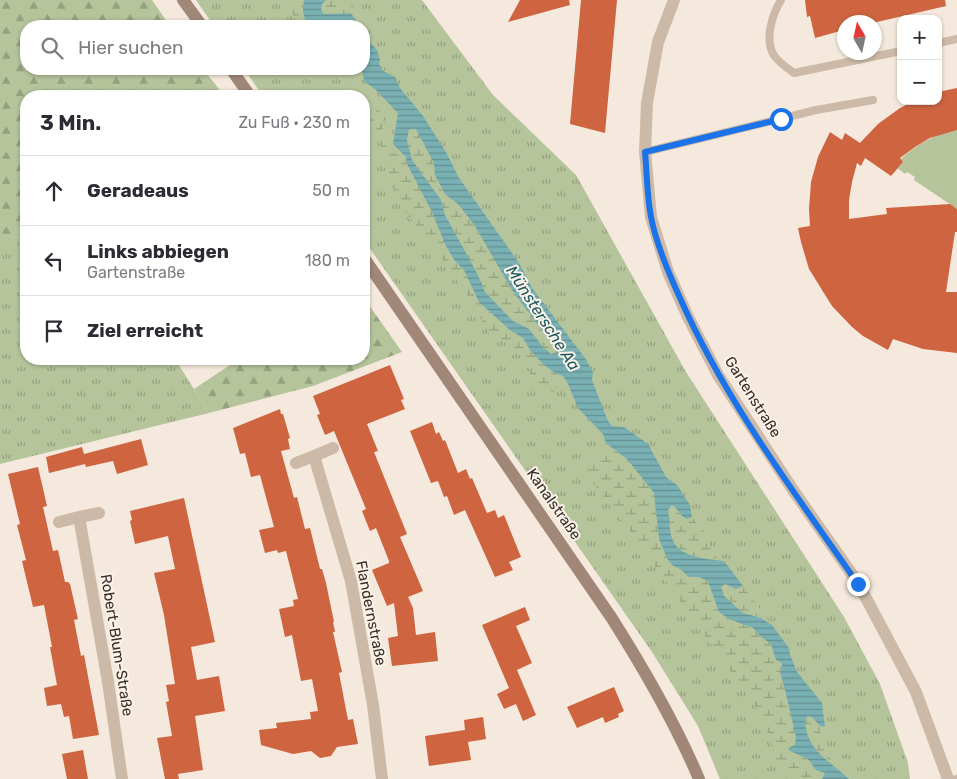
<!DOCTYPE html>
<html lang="de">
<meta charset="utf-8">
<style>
:root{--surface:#fff;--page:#f7f7f7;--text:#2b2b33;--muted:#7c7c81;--line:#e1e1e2}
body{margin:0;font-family:Rubik,sans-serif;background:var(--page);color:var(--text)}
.controls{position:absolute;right:15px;top:15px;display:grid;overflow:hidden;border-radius:10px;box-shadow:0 1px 4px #0004}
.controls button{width:45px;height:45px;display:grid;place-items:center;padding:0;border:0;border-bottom:1px solid var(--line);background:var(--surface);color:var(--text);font:25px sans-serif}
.compass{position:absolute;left:837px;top:15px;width:45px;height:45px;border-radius:50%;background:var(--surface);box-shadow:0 1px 4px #0004;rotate:351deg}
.stop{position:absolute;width:15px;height:15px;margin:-11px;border:4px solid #1a73e8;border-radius:50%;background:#fff}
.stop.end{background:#1a73e8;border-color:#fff;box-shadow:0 1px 5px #0008}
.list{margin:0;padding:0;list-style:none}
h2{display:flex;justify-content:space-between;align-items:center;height:65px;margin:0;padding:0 20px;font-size:21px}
h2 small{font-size:16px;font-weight:400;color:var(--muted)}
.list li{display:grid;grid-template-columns:32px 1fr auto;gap:15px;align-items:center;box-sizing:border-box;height:70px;padding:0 20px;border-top:1px solid var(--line)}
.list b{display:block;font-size:19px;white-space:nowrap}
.list p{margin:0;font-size:16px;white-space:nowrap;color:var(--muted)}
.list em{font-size:16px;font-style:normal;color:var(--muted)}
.icon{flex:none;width:28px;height:28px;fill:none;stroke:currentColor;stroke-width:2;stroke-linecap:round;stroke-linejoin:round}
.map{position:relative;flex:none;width:957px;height:779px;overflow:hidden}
.search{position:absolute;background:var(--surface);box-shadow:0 1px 4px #0004;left:20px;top:20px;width:350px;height:55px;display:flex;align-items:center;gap:12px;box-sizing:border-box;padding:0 18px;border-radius:20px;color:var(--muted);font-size:19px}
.panel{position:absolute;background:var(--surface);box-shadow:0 1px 4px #0004;left:20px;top:90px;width:350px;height:275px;border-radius:20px}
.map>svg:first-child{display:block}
.grass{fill:url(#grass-tufts)}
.forest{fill:url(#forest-firs)}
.wetland{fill:url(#wetland-marsh)}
.garden{fill:#b5c49b}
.water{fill:url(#water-rules);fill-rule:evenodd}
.building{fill:#ce6440}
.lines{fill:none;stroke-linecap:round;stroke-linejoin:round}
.service{stroke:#cdb9a7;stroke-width:8}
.minor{stroke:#cdb9a7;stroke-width:12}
.secondary{stroke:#a18778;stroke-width:12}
.route{stroke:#1a73e8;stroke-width:6}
.labels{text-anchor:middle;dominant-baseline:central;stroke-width:4;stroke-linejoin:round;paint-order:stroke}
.street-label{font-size:15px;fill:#392d28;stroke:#fbf3e9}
.water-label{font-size:16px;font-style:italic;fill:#1a585d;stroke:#fbf3e9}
</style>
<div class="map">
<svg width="957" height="779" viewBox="0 0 957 779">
<defs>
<pattern id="grass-tufts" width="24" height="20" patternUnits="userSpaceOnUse" patternTransform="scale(1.25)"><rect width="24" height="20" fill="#b5c49b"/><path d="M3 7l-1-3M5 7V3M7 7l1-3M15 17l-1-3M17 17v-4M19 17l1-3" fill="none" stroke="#94a07e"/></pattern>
<pattern id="forest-firs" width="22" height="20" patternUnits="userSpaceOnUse" patternTransform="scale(1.25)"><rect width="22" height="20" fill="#b5c49b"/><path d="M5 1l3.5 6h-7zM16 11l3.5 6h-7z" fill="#94a07e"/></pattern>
<pattern id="wetland-marsh" width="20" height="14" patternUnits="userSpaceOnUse" patternTransform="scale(1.25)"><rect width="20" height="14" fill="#b5c49b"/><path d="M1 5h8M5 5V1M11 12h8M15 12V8" fill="none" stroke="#94a07e"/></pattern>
<pattern id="water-rules" width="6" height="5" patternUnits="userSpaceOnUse" patternTransform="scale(1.25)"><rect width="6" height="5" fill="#79b0b3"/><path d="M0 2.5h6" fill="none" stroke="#649092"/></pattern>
</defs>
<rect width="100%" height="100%" fill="#f4e9dc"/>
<path class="grass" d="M196 0H422L493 95 576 175 686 372 844 617 880 684 908 763 910 779H720L698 726 652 652 364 240V96H263L244 69H364V26H214Z
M10 236 26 239V359H175L209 413 0 464V243Z"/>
<path class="forest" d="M0 0H152L170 26H26V69H203L223 94 220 96H26V239L10 236 0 243Z
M364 298 402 352 313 386 209 413 194 389 239 359H364Z"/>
<path class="wetland" d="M286 0H304C302 10 303 18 309 26H297L289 4Z
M326 0H350L355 10 351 13 324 14 321 10 322 4Z
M364 103C375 104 378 109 384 118 381 129 383 148 395 154L393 144 406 157 408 166 431 210 446 246 455 261 464 270 479 302 510 330 523 338 530 350 544 365 555 373 563 376 554 391 547 399 532 380 526 360 511 344 490 335C472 300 449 267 425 237 416 225 407 215 400 203 388 182 387 159 379 138 374 126 364 116 364 103Z
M409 129H416L434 163 435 175 445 194 459 205 475 226 512 290 558 352 551 354 543 347 529 330 513 321 485 292 477 273 445 215 441 200 412 160 407 140Z
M606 443 627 459 654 493 659 539 667 558 672 565 680 569 689 577H699L709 581 715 603 729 619 753 628 760 637 771 644 776 660 782 663 783 667 780 672 785 690 796 737 795 745 789 748 790 751 808 759 825 773 822 779H790L776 765 773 750 763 719 751 700 621 519 590 479 585 456 598 455 605 452Z
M672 505 677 507 687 519 692 517 706 534 713 556 724 561C708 559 681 558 673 541 669 533 670 520 668 510Z
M725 584 736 589 743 586 772 625 761 618 743 613 724 596 721 586Z
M808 716 812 717 820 726 825 727 818 734 819 742 840 772C822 759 806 742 805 719Z"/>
<path class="garden" d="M957 130V209L914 180 915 177 907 172 905 174 896 167H899L903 162 901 159C917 144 935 134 957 130Z"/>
<path class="water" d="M304 0H326L322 4 321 10 324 14 351 13 359 26H309C303 18 302 10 304 0Z
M364 40 370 42 377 50 380 60 379 64 383 71 395 77 400 88 423 116 446 152 459 178 519 263 532 288 585 358 593 372 592 380 608 421 612 426 624 427 648 444 666 477 677 485 690 505 692 517 687 519C679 516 679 509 672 505L668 510C670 520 669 533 673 541 681 558 708 559 724 561L743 586 736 589 725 584 721 587 724 596 743 613 761 618 772 625 789 648 790 655 797 672 822 703 825 727 820 726 812 717 808 716 805 719C806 751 829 760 849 779H822L825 773 816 770 808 759 790 751 788 748 795 745 796 737 785 690 780 672 782 667V663L776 660 771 644 760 636 753 628 729 619 719 612 708 581 699 577H689L680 569 672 565 667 558 659 539 654 493 627 459 606 443 603 434 578 408 568 384 563 376 555 373 544 365 530 350 523 338 510 330 479 302 464 270 455 261 446 246 431 210 408 166 406 157 393 144 398 113 376 90 364 81 362 69H364ZM409 129H416L434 163 435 175 445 194 459 205 475 226 512 290 558 352 551 354 543 347 529 329 513 321 485 292 477 273 445 215 441 200 412 160 407 140Z"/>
<path class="building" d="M520 0H569L570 5 508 22Z
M581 0H617L605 133 570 124Z
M805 0H945L946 6 877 22H844V30L815 38 810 16 807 17Z
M957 88V130L930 138 915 147 900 158 903 162 891 176 865 158 861 166 857 163 852 182 849 200V219L887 214 886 208 950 204 957 209V232H955L946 292H957V353L923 349 893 339 888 350 863 336 852 327 832 306 809 269 801 242 798 228 810 226 809 209 811 182 818 157 830 132 842 140 845 133 860 143 878 124 900 108 914 101H938V92Z
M390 365 404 399 401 400 405 409 367 424 378 451 374 452 407 534 400 537 423 591 408 597 413 608 416 635 435 632 438 661 392 666 388 638 398 636 394 603 387 606 372 570 389 563V561L376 528 370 531 362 511 366 509 334 431 325 435 317 415 320 414 313 396Z
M280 409 281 414H283L290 438 288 439 290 449 281 451 294 498 297 497 305 529 310 528 320 569H322L326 583 334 622H333L335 632H333L342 672 339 673 348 720 353 719 358 744 337 747 331 756 320 758 311 751 293 754 261 745 259 730 277 728 276 723 311 719 310 712 318 711 312 679 301 681 292 635 285 637 279 609 294 606 293 600 298 599 286 551 278 553 277 550 265 553 259 530 274 527 260 475 251 477 245 453 240 454 233 428Z
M432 422 436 434 439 432 443 441 445 440 458 473 466 469 470 479 472 478 487 513 495 510 498 518 504 515 521 557 509 562 513 570 495 577 465 510 454 515 447 496 444 497 438 481 431 483 410 431Z
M141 439 148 465 117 474 113 461 86 467 85 464 49 473 46 457 82 447 84 454Z
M38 467 47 506 43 507 53 551 58 550 65 582H68L70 584 78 619 74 620 81 656 84 655 99 735 73 739 69 716 64 717 61 704 47 706 44 688 57 685 50 647H52L44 605 33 607 22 561 26 560 17 525 20 524 8 474Z
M184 498 215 642 191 647 197 680 219 676 225 711 195 716 203 770 178 774 179 779H165L157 738 172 736 166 702 169 701 166 685 175 684 164 615 154 573 175 569 168 536 135 544 130 521 132 520 130 511Z
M525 607 530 620 516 626 532 663 517 670 536 715 523 721 516 704 504 709 497 694 509 688 482 625Z
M614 687 624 711 618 714 619 717 605 723 603 717 577 728 567 707Z
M483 717 486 739 468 742 471 760 429 766 425 736 465 730 464 720Z
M83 750 88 779H67L62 754Z"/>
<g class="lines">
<path class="service" d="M781 0C772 15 765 38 773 54 778 62 787 68 794 73L901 51
M938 43 957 39
M645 152 816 110 873 100
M956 779H957"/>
<path class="minor" d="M674 0 658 42 647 103 645 152 651 217 668 272 688 317 718 375 793 490 858 583 916 692 948 779
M333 448 314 456 351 581 373 705 382 779
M296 463 314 456
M99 513 79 517 108 682 122 779
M59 522 79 517"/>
<path class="secondary" d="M183 0 202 26
M231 69 250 96
M364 258 611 617C644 669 675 722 699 779"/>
</g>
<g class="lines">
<path class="route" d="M781 119 645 152C647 174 647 196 651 217 656 243 669 274 680 298 725 400 794 492 858 584"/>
</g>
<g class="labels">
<g class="street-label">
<text transform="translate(753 397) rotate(58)">Gartenstraße</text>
<text transform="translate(554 504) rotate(55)">Kanalstraße</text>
<text transform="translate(371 613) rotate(79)">Flandernstraße</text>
<text transform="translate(117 645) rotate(81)">Robert-Blum-Straße</text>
</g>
<g class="water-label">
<text transform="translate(543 318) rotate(57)">Münstersche Aa</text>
</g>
</g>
</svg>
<div class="controls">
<button>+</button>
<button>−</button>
</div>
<svg class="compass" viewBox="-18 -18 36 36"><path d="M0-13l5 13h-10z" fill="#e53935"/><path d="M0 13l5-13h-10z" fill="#7c7c81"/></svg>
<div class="stop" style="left:781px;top:119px"></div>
<div class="stop end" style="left:858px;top:584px"></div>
<div class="search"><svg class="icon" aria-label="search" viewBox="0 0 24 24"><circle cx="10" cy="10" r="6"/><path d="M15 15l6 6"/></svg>Hier suchen</div>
<section class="panel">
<h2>3 Min.<small>Zu Fuß · 230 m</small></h2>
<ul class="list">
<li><svg class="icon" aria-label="ahead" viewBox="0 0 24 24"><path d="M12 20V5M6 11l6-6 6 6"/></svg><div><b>Geradeaus</b></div><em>50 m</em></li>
<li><svg class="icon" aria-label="left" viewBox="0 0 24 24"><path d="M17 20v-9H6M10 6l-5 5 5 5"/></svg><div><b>Links abbiegen</b><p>Gartenstraße</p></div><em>180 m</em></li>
<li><svg class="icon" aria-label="arrive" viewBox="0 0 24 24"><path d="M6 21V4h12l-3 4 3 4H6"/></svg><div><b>Ziel erreicht</b></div></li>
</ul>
</section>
</div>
